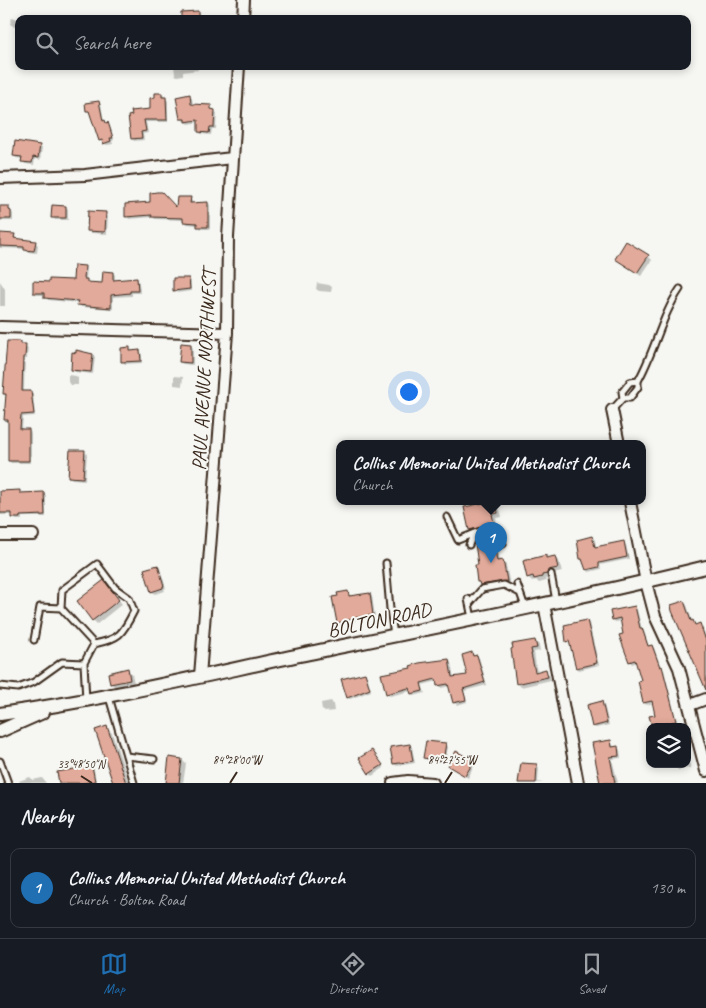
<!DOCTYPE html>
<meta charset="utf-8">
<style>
:root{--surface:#171b24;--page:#20242c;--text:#f1f3f6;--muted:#9ea1a6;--line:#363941;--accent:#1f6fb2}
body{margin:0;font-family:Caveat,sans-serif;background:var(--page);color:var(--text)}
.controls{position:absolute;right:15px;bottom:15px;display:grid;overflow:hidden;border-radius:10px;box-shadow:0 2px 8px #0003}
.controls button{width:45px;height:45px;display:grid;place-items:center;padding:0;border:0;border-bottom:1px solid var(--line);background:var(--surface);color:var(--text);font:25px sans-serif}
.you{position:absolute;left:408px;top:391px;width:18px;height:18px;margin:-12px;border:4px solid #fff;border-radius:50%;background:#1a73e8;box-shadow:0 0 0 8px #1a73e833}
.badge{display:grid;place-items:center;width:32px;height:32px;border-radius:50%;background:var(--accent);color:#fff;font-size:16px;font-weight:700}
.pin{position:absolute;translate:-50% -41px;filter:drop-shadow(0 1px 2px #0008)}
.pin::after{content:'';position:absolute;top:26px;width:18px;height:15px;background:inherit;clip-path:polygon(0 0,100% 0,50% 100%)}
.popup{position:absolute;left:336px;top:440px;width:310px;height:65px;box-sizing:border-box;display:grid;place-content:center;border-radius:10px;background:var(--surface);filter:drop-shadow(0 1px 4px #0005);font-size:16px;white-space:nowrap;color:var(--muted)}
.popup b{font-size:19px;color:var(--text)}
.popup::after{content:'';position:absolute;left:50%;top:100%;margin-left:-10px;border:10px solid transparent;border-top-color:var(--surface)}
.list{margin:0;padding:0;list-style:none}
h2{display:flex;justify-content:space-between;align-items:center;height:65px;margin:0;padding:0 20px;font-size:21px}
h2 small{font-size:16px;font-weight:400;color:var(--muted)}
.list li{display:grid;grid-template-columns:32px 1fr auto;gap:15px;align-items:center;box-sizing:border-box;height:80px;margin:0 10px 10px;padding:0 10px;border:1px solid var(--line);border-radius:10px}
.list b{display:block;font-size:19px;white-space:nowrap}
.list p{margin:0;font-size:16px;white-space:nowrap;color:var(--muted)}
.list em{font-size:16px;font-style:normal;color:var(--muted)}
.icon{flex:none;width:28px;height:28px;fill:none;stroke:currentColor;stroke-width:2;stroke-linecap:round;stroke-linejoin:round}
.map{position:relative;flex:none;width:706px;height:783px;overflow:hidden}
.search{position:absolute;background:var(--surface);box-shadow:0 2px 8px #0003;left:15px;right:15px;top:15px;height:55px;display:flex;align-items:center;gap:12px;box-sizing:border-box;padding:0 18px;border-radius:10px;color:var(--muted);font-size:19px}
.sheet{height:155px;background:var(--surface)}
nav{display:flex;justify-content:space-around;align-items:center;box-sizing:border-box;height:70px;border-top:1px solid var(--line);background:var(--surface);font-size:14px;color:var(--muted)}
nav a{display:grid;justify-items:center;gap:2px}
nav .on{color:var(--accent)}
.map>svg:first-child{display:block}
.shadow{fill:#0003}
.building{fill:#e2aa9b;stroke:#3b2a1e}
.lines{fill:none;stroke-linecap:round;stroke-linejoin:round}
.service-casing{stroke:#3b2a1e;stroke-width:9}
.minor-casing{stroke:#3b2a1e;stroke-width:14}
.tertiary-casing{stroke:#3b2a1e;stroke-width:16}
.service{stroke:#f6f6f2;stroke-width:5}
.minor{stroke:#f6f6f2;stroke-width:10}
.tertiary{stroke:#f6f6f2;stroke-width:12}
.ticks{fill:none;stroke:#3b2a1e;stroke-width:2}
.labels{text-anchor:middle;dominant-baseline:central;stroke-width:4;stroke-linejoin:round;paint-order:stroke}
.street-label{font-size:20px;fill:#3b2a1e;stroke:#f6f6f2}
.ticks-label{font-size:12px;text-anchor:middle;fill:#3b2a1e;stroke:#f6f6f2;stroke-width:4;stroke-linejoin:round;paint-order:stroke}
</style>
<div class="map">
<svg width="706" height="783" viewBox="0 0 706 783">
<rect width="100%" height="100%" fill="#f6f6f2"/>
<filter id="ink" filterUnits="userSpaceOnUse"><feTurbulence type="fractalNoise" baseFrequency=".02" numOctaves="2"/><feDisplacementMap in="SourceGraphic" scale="10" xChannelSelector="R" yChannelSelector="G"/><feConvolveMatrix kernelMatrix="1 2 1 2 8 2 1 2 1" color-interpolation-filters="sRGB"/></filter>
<g filter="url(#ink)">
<path class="shadow" d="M198 12 203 19H173V17H182Z
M20 14 32 19H19V35L15 32 16 28 10 24 12 17 18 19Z
M174 66H198V70L183 72V75L177 76 175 74Z
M162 94 168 101V122H146L148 133 143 134 144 140 134 141 132 138 129 117 152 110Z
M189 96 192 98 193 105 210 106 213 111 217 113 216 129H212L211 135 201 134 199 132 200 122 189 124 181 119Z
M98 102 101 104 104 122 110 126 114 140 112 141 113 144 107 145 100 141 91 113 88 111Z
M39 146 42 148 40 160 35 159 34 165 25 164 23 159 16 158 14 156Z
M190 198 192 201V204L208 203 210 205V229H201L198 225 186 224 184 220 155 219 153 217 129 219 127 216 177 210Z
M0 207H8L11 210 13 214V221H0Z
M66 207 68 209V220H55L53 217Z
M105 214 108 216 107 234 91 233 88 231Z
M0 234 14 235 16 240 35 242 38 245 37 253 27 252 25 249 0 248Z
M648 256 652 260 641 276 616 259Z
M84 267 87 269 86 280 90 284 103 285 113 273 115 275V281L136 279 139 282 140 293H132V296L113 297V309L81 307 79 303 48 300 45 295H36L34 292 74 281Z
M189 279 191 281V291L177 293 175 290Z
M0 281 5 289V306H0V312Z
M317 283 329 285 332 287 331 292 319 291 316 289Z
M19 343 28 348 27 359H25L24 392H31L33 394 35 416 23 417 22 430H29L31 433V463H11L9 460 8 422 6 420 7 397 4 394Z
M190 345 193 348V365L183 364 180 362Z
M129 349 132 351H139L142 354V363L125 364 123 362Z
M92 355 95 357 93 374 75 372 72 369Z
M68 375 76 376 78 378V385H70L68 382Z
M174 376 183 377 182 386 174 385Z
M84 452 87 454 85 480 72 479 70 477Z
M0 492H19L22 494H44L46 496V517H22V520H16L13 515H0Z
M494 502 499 506 502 517 496 518 498 530H486L474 534 470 530 466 508Z
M592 537 595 540 596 548 624 543 626 545 629 559 600 565 601 569 589 572 581 559Z
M493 539 497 543 500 561H502L506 565 510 585 485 589 481 585 480 566Z
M545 556 548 559 555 557 559 561 562 572 552 574 551 577 545 579 546 581 539 583 536 580 532 581 528 577Z
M158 566 160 569 166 588 164 589 165 591 155 594 152 591Z
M108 586 122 604 97 624 93 620Z
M348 592 351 597 369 594 372 596 375 617 355 620V622L341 625 338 622Z
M684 602 687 605 692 621 696 626 699 625 702 627 706 637V691L687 640Z
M635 607 637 610 642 629 644 631 649 647 652 646 654 648 661 668 664 670 678 727H653L651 717 656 716 654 703 646 705 644 702 643 681 637 662 632 664 630 661 622 621 615 622 613 620Z
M587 621 589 623 599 665 579 670 577 668 570 644 567 641Z
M535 641 539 645 540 651 534 652 537 673 545 671 549 674 551 680 521 687 517 683 512 650Z
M472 653 475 657 477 656 479 658 487 685 464 691 467 702 457 705 454 702 450 686 441 688 438 681 422 685 425 693 414 696 411 691 390 696 387 694 382 675 448 660 451 663 454 678 469 676Z
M128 670 132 674 134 683 115 687 111 683Z
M365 674 367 676 371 691 350 699 348 697Z
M331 701 333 704 334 711 325 712 322 710 321 703Z
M601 702 604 705 609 725 596 728 593 726Z
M106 728 112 733 129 783H114Z
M611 741 614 748 617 747 620 750 621 758 612 759 618 783H600Z
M445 744 448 747 445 763 427 760 425 758Z
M410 745 412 747 415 763 397 766 394 764Z
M375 754 384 768 372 776 370 773Z
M687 754 691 768 678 770 675 765 664 767 662 764H687Z
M182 760 186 764 183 783H167Z
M473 762 475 764 468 778 449 766Z
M537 765 539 768 538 782 543 783H519Z
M92 767 94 770 96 783H60Z
M30 777 33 780 42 778 46 783H20L19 781Z"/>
<path class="building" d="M198 11V19H181V12Z
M155 93H162V97H166L167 120H144L146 131 141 132 142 138 131 139 128 116 132 115 131 111 150 109V98L155 97Z
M190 94 191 104 211 105V109L215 110 214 127H210L209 133 198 132V120L185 122V119H180L176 97Z
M99 101 103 121 105 120 106 123 108 122 113 138H110L111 141 103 144 102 140 99 141 89 111H86L85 103Z
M15 141 40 145 38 158 33 157 32 163 21 162 22 157 13 156Z
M157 192H162L176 207 177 197H191L190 203 208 202V227H197V223L183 222V218L151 217 152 215 125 217V204L150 202V193Z
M52 205 66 206V218H51Z
M0 206H9V210L11 211V219H0Z
M88 211 106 212 105 232 87 231Z
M0 233 15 234 14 238 36 241 34 251 24 250V247L0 246Z
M626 241 649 255 637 273 615 259Z
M74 265 85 266 84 279H87V282L102 283 103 271 113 272V280L137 278 138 291H130V293L111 295V308L77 305 78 301 44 298V293H33V281L49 282V279L73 280Z
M173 278H189L190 289 173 291Z
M7 341H20V344H26L25 357H23L22 391H31L34 414 21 415 20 429H29V461H8V420H4L6 394H3Z
M181 343 191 344V363L179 362Z
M130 347V351L140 350 141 361 121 362V348Z
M76 350 93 354 91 372 71 370 72 352 76 353Z
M70 450H85L83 478 68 477Z
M20 490V493L44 492 45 515 20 516V518H12V513H0V491Z
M488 502H496L498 513 492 514 495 527H482L469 530 464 507Z
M483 535 493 538 497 561 503 560 507 581 480 585 479 582H477L475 565H478L475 543 477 537Z
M592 536 595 547 624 541 627 557 599 563V567L586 570 582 559H580L577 540Z
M546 555V558L555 556 558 568 548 570 547 574 542 575V577L534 579 533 576 527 578 523 561Z
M158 565 164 586H163V588L151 592 144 569Z
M104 580 119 600 92 621 77 601Z
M348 591 349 596 370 593 373 615 353 618V619L337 623 332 597 338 596 337 593Z
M684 601 691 621 693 620 695 625 700 623 706 641V690L672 611 671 605Z
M635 606 640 628H642L648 646 652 645 660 667 662 666 676 721 652 727 649 716 655 715 652 701 643 703 638 681 641 680 635 660 629 662 619 635 623 634 620 618 612 620 610 611Z
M587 620 597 663 576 668 569 641 566 642 564 625Z
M535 640 537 648 531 649 532 654H531L535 672 546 669 548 677 516 684 511 649 513 648 512 644Z
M472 652 473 656 477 655 485 682 463 689 466 700 453 703 448 684 437 686 436 679 421 683 423 691 411 694 409 688 386 694 381 674 411 668 410 666 419 663 449 659 452 677 467 675 462 655Z
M128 668 130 680 110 684 108 673Z
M365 673 370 689 347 698 341 679Z
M602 701 607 723 592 727 587 705Z
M107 726 126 783H113L95 730Z
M611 740 612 747 618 746 619 756 610 757 615 783H600L592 743Z
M426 741 446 743 443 761 423 758Z
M410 744 413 761 393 764 390 747Z
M372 750 383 765 369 774 359 758Z
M456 751 474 761 465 776 448 766Z
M169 757 182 759 179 783H166Z
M521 763 537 764 536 783H518Z
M92 766 95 781 83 783H59L57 772Z"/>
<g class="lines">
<defs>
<path id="service" d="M638 381C655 351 661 317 680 289
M612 410 623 398H630L638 387V381L630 382 622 392 623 398
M447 517 458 540C469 536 486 525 496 534 499 536 501 541 503 544
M469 545 473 535
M386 563 390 609 394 635
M551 574 556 601
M517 584 525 607
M468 599 472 618
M469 604 482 589 504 585 520 593
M34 640 40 607 61 608
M84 663 94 644C119 639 122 635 134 611L129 598 115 588 97 564 62 590 61 608 94 644
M0 686 18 688 34 682 62 662 84 663 86 700
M109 697 134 783
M126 756 154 759
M0 761 8 783"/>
<path id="minor" d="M243 19 244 0
M0 178 85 175 232 158
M0 327 227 333
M612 410 619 444
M630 502 646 582 655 616 679 668 706 771
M0 535H33
M544 604 578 783
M200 676 227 333 228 237 239 66
M690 705 706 699
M393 783 408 781 433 783"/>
<path id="tertiary" d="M0 714C101 700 201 676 300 655 436 627 571 600 706 567
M0 731 43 712"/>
</defs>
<use href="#service" class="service-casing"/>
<use href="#minor" class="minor-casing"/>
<use href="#tertiary" class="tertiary-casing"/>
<use href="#service" class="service"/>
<use href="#minor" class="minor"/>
<use href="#tertiary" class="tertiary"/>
</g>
</g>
<path class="ticks" d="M81 776 92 783M230 783 237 772M445 783 452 772"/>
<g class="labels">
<g class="street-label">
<text transform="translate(204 370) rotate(-87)">PAUL AVENUE NORTHWEST</text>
<text transform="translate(379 620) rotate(-12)">BOLTON ROAD</text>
</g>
</g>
<g class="ticks-label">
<text x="237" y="764">84°28'00"W</text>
<text x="452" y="764">84°27'55"W</text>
<text x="81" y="768">33°48'50"N</text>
</g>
</svg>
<div class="controls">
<button><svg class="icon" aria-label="layers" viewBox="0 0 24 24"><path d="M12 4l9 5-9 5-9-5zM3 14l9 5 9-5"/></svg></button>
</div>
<div class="you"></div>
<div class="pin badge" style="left:491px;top:563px">1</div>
<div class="popup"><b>Collins Memorial United Methodist Church</b>Church</div>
<div class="search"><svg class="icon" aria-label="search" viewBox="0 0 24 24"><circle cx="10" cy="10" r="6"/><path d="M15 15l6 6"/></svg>Search here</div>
</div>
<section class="sheet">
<h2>Nearby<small></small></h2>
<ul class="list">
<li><span class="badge">1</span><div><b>Collins Memorial United Methodist Church</b><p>Church · Bolton Road</p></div><em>130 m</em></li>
</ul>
</section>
<nav>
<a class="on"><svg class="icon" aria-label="map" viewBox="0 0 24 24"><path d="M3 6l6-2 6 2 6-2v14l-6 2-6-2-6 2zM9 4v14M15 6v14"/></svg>Map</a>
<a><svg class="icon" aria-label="directions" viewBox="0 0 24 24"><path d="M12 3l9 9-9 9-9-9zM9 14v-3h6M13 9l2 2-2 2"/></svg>Directions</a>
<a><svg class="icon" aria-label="saved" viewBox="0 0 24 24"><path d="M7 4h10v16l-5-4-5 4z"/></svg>Saved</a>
</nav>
